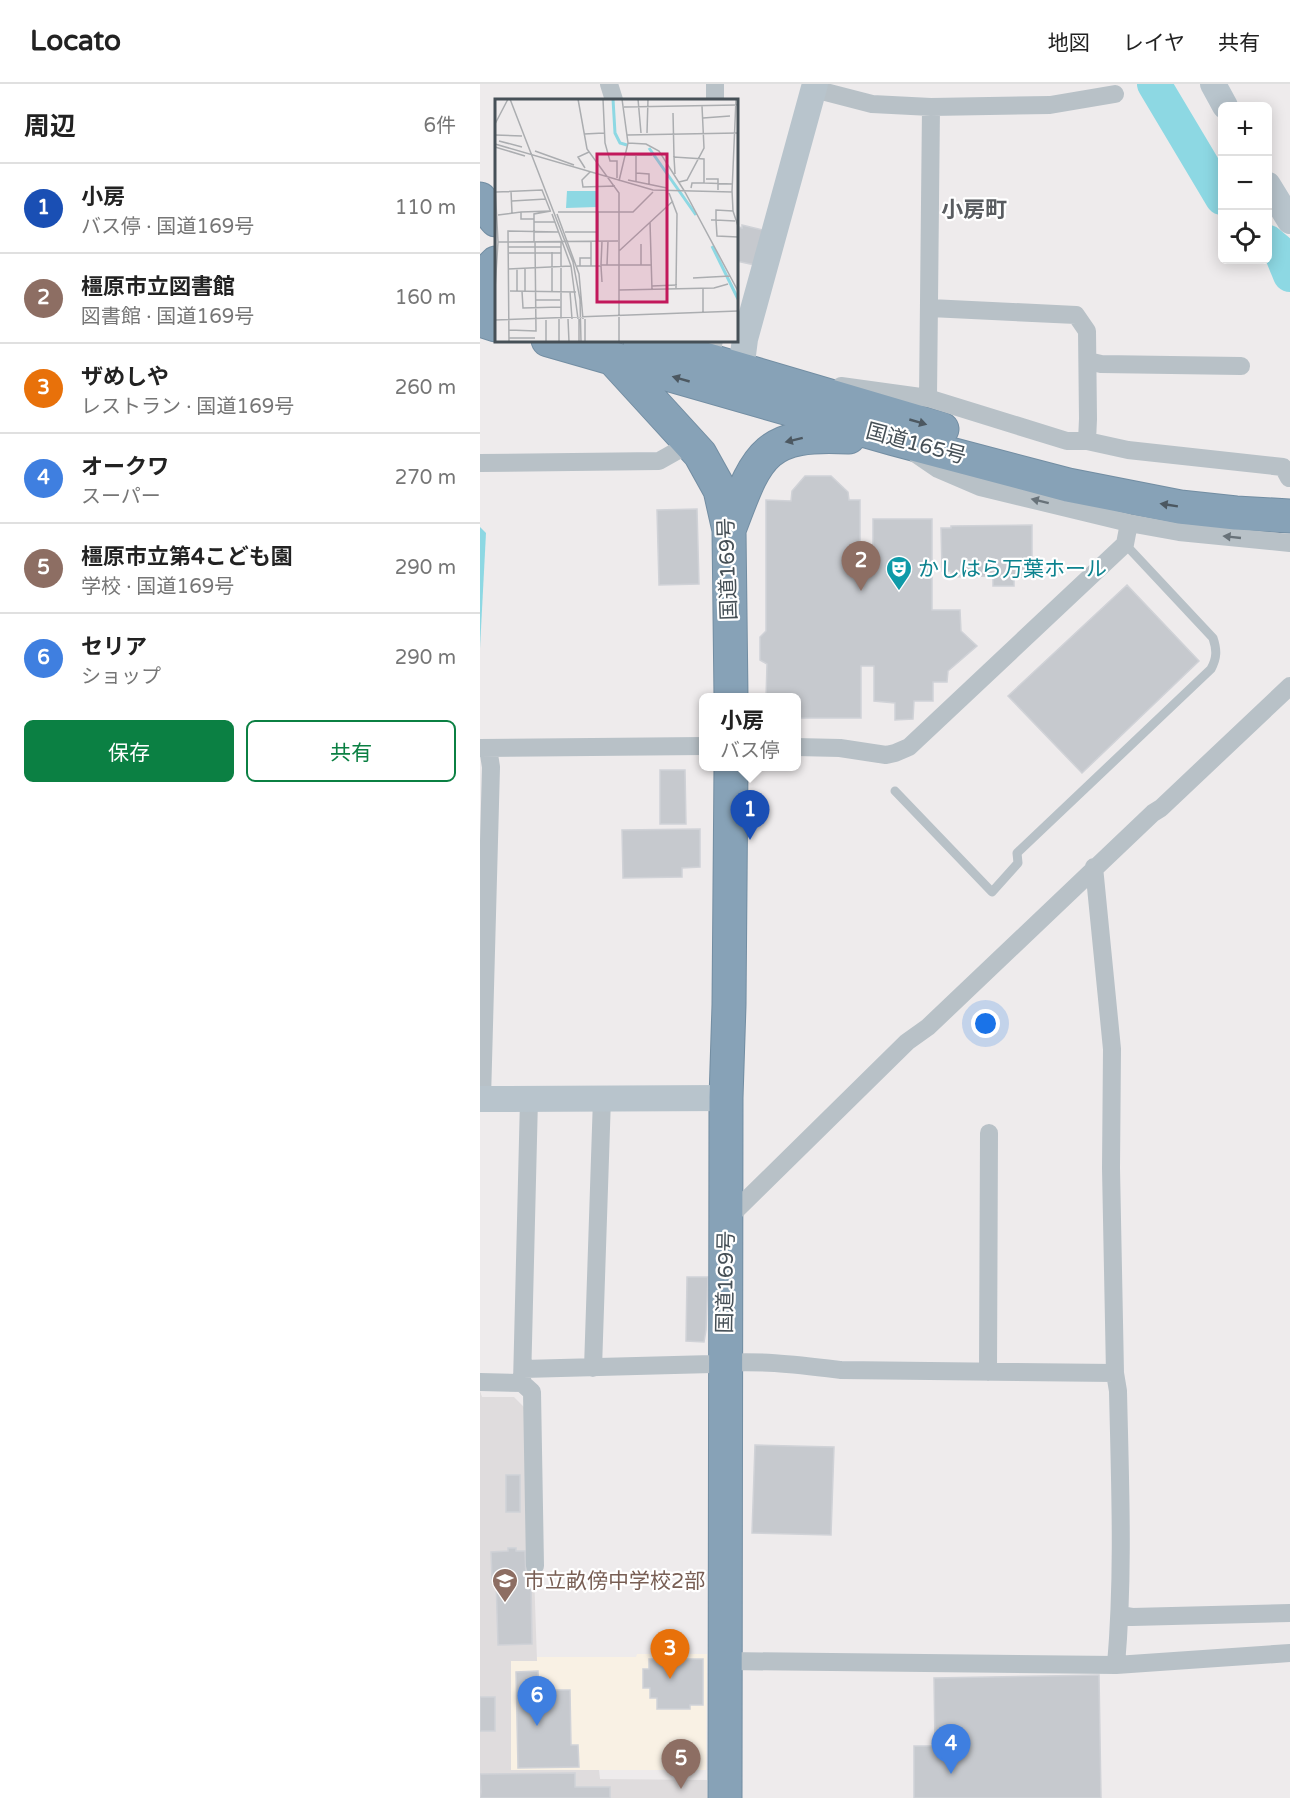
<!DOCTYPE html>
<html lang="ja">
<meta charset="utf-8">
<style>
:root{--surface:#fff;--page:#f2f2f2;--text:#222;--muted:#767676;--line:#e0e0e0;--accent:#0b8043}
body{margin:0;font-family:"Varela Round","Noto Sans JP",sans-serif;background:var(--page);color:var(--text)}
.controls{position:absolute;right:18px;top:18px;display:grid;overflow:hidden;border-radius:9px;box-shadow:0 3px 15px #0003}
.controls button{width:54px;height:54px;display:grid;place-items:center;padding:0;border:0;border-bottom:2px solid var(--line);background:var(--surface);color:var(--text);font:30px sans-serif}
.you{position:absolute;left:506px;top:940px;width:21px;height:21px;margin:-15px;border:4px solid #fff;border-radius:50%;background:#1a73e8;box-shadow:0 0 0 9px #1a73e833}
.badge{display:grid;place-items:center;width:39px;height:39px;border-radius:50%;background:var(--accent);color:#fff;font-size:20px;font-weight:700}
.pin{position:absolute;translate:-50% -50px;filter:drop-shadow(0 2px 3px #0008)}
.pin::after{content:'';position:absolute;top:32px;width:21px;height:18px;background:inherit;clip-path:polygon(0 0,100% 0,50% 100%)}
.popup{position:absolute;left:219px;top:609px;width:102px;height:78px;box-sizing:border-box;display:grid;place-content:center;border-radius:9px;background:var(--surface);filter:drop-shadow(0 2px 4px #0005);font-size:20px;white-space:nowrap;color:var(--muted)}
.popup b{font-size:22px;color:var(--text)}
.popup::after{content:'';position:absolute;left:50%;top:100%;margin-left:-12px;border:12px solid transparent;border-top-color:var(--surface)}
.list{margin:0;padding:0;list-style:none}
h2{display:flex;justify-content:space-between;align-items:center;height:78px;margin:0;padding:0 24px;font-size:26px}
h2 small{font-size:20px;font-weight:400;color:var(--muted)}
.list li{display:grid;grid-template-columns:39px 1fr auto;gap:18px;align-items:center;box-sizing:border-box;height:90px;padding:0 24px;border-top:2px solid var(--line)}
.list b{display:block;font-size:22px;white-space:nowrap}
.list p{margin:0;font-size:20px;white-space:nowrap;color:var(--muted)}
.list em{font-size:20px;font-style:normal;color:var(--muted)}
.actions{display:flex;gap:12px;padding:18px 24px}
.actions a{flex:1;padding:14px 0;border:2px solid var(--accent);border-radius:9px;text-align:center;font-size:21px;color:var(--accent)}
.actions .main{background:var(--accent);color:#fff}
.icon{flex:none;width:33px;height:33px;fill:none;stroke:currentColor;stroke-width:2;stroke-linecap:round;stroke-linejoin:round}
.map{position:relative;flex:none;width:810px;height:1714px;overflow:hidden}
header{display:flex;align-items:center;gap:36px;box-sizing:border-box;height:84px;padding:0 30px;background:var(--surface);border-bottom:2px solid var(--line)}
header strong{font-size:28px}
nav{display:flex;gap:33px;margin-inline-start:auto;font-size:21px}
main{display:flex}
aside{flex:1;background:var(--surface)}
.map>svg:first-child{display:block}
.commercial{fill:#f9f1e4}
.education{fill:#dfdcdd}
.water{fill:#8dd8e3}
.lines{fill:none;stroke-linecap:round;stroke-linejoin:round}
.river{stroke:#8dd8e3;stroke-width:34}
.building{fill:#c6c9ce;stroke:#d0d2d7;stroke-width:1.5}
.highway-casing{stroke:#728da2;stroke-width:35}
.lane{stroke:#b8c1c7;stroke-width:9}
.street{stroke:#b8c1c7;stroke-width:18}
.secondary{stroke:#b8c4cc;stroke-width:26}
.highway{stroke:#87a2b7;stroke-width:33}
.oneway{fill:#4c5861}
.oneway2{fill:#687279}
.labels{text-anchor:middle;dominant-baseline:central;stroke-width:4.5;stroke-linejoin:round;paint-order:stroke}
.street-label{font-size:21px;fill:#465057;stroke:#fff}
.culture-label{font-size:21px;fill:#0d838f;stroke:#fff;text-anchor:start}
.education-label{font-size:21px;fill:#785e54;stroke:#fff;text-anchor:start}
.neighbourhood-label{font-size:22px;font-weight:bold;fill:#595c60;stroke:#fff}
.inset-river{fill:none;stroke:#8dd8e3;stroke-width:3}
.inset-road{fill:none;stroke:#abadb0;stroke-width:1.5}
.view{fill:#c2185b;fill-opacity:0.15;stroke:#c2185b;stroke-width:3}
.inset-edge{fill:none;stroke:#465057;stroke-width:3}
</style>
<header>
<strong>Locato</strong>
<nav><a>地図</a><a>レイヤ</a><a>共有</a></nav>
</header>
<main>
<aside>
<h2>周辺<small>6件</small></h2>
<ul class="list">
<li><span class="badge" style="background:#1a4fb4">1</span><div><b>小房</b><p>バス停 · 国道169号</p></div><em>110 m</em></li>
<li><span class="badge" style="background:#8d6e63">2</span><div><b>橿原市立図書館</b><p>図書館 · 国道169号</p></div><em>160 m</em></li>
<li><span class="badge" style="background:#e8710a">3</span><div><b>ザめしや</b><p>レストラン · 国道169号</p></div><em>260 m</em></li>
<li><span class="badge" style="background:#3f7fe0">4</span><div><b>オークワ</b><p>スーパー</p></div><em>270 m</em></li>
<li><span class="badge" style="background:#8d6e63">5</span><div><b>橿原市立第4こども園</b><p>学校 · 国道169号</p></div><em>290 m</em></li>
<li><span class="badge" style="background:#3f7fe0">6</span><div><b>セリア</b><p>ショップ</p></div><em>290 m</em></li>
</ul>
<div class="actions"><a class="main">保存</a><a>共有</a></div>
</aside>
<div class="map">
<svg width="810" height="1714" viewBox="0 0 810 1714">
<rect width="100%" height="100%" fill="#eeebec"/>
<path class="commercial" d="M157 1570H227L226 1686H31V1576L56 1577 57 1573H156Z"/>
<path class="education" d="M0 1307 2 1313H34L45 1324 48 1488 54 1489 57 1577H31V1686H119L120 1695 227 1696V1714H0Z"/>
<path class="water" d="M0 443 6 449 0 564Z"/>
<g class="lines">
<path class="river" d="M674 0 742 114
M788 158 801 169 810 191"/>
</g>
<path class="building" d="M262 141 283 146 275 181 256 177V142L262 144Z
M325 392H351L368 408 369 416H380V474H393V435H452V526H480L481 547 497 562 468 587 467 598H453V617H434L433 635 415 636V619L394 617V582H381V634H316V614H286L287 580 280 576V553L286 547V416L311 417 312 407Z
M217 425 219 500 179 501 177 426Z
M552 441V493H534V502H513V492L471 493V487H462L461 444H471V442Z
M647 501 719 577 602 689 528 612Z
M180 686H205L206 740H180Z
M220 745V783L202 784V793L143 794 142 746Z
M207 1193H228L226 1246 224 1258 206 1257Z
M275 1361 354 1363 351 1451 272 1449Z
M26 1391H40V1428H26Z
M28 1464H36V1467H45L46 1495H51L52 1560 18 1561 16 1495H12L11 1468 28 1467Z
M169 1575H223V1621H210V1625H177V1614H170V1604H163V1585H169Z
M58 1587 59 1606H90L91 1661H98L99 1683 38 1684 36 1588Z
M619 1591 621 1714H434V1662H455L454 1594Z
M0 1613H15V1647H0Z
M95 1689V1703H130V1714H0L1 1708 0 1690Z"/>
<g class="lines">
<defs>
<path id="highway" d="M0 115 16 136
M0 195 16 179
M0 212 16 216
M0 236 16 241
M68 256 414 355 588 401 700 423 756 429 810 432
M160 256 462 345
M135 277 220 370 240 406 249 446 251 614
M249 446C277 372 282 348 369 353
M245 1714 246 1014 249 921 251 682"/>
</defs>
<use href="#highway" class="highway-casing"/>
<path class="lane" d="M415 707 512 808 538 779 537 769 731 585C737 574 737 566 733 554L645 460"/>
<path class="street" d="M129 0 134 16
M334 5 392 20 451 23 570 21 635 10
M235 16V0
M450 224 596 231 607 247 608 335 607 357
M608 277 621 280 761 282
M230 278 234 256
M361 302 448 314 587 357H607L648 366 803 383 809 394
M448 314 451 23
M436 370 458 385 500 403 649 439 699 448 810 459
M0 379 179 377 211 359
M316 663 360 664 406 671 415 669 429 663 645 460 649 439
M0 664 224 662
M614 783 632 965 631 1084 635 1289 638 1307C640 1398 644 1490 636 1581
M2 1015 11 683 8 664
M247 1135 427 958 448 943 673 729 681 724 810 602
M113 1284 122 1014
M43 1285 232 1280C273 1275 320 1281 361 1286L635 1289
M508 1288 509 1049
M0 1298 42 1299 52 1308 55 1482
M42 1299 49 1015
M640 1531 652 1533 810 1529
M247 1577 636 1581 810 1569"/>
<path class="secondary" d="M733 0 745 22
M788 101 810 137
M259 302 265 255 335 0
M0 1015 246 1014"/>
<use href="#highway" class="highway"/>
</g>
<defs><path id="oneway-solid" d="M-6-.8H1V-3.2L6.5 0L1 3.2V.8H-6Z" transform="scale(1.5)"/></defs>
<g class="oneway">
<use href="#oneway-solid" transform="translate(201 295) rotate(-164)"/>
<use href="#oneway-solid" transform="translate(438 338) rotate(16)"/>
<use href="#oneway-solid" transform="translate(314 356) rotate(166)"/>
<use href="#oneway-solid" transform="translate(689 421) rotate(-171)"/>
</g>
<g class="oneway2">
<use href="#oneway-solid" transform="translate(560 417) rotate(-166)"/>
<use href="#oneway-solid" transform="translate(752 453) rotate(-174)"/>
</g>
<defs>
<symbol id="theatre-pin" viewBox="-11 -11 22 30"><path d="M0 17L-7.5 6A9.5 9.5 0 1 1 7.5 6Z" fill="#0f9aa8" stroke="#fff"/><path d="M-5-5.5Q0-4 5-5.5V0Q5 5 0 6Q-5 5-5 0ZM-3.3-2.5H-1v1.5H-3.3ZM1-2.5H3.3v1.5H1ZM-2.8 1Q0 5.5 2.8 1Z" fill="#fff"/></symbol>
<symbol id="school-pin" viewBox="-11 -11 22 30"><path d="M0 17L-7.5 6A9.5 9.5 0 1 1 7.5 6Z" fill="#8d6e63" stroke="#fff"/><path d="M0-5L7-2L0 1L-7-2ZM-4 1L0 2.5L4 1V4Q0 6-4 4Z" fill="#fff"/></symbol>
</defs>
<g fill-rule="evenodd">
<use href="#theatre-pin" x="404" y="470" width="30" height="40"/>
<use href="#school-pin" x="10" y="1482" width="30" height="40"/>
</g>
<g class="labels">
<g class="street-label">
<text transform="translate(436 360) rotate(15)">国道165号</text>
<text transform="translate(248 485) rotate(-92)">国道169号</text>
<text transform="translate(246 1198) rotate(-89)">国道169号</text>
</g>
<g class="culture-label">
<text x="438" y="485">かしはら万葉ホール</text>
</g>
<g class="education-label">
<text x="44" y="1497">市立畝傍中学校2部</text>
</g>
<g class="neighbourhood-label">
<text x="494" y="126">小房町</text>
</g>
</g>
<g transform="translate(15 15)">
<rect width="243" height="243" fill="#eeebec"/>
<path d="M72 92H101L102 108 71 109Z" fill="#8dd8e3"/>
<path class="inset-river" d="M118 0 120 34 125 44 132 46M154 49 201 116M217 147 243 200"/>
<path class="inset-road" d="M15 0 78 163 85 200 86 243M83 0 92 50 124 94V243M108 0 110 44 115 62H122V79M127 0 133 44M143 0 146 34M129 8 242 6M178 14 179 58M208 19 235 17M0 25 13 0M152 34 153 0M89 35 109 34M0 36 27 37M132 36 243 34M4 42 27 48M0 45 158 91 237 93 241 0M0 48 30 57M40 52 79 66M131 56H157M90 69 83 58 94 53M95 73 87 81 88 88 120 87M141 74 154 75V86M180 75 179 58 209 60V84H197L196 89M211 80H223V91M133 81 172 89M124 82 133 44 151 45 164 52 190 93M141 82V57M184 83 192 81 209 49 207 7M209 84 238 85M0 86 3 143 0 190M237 91 238 112 243 127M16 92 17 114M1 93 47 91 55 111M190 93 243 192M174 94 182 115 181 189M17 102 51 100M63 113H138L158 93M57 115 76 167 83 220M62 115 84 175 88 220M3 116 26 113M39 120H26V113L56 112 39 115V143M216 121H221V111L238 112M240 122 221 121 222 137 243 138M39 123H60M155 123 157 191M70 133H103M103 142V112M3 143 123 142M66 143V220M13 148H66M124 152 178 102M14 154H66M106 166H157M106 166 107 142M112 166 113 142M146 166V145M82 167H106L107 183M85 167V159H96M96 167V143M13 170 76 167M22 170V192M30 170V192M198 179 235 177M157 187 182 186M208 190V214M124 191 219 189 233 185M15 192 81 193M27 192 28 209 66 208M57 192V153M75 193 77 220M40 201H65M64 220V243M73 220 74 243M84 220V243M90 220V243M0 221 243 212M51 221V243M14 231 41 232 40 143M14 239H40M14 243 13 132 64 133"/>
<path class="view" d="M102 55H172V203H102Z"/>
<rect width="243" height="243" class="inset-edge"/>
</g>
</svg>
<div class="controls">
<button>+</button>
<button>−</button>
<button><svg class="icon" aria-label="locate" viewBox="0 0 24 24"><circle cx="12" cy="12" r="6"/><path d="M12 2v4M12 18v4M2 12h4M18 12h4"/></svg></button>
</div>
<div class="you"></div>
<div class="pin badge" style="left:270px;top:756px;background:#1a4fb4">1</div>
<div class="popup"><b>小房</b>バス停</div>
<div class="pin badge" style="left:381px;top:507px;background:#8d6e63">2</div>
<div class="pin badge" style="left:190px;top:1595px;background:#e8710a">3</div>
<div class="pin badge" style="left:471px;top:1690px;background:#3f7fe0">4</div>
<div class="pin badge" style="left:201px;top:1705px;background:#8d6e63">5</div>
<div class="pin badge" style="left:57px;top:1642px;background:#3f7fe0">6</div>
</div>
</main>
